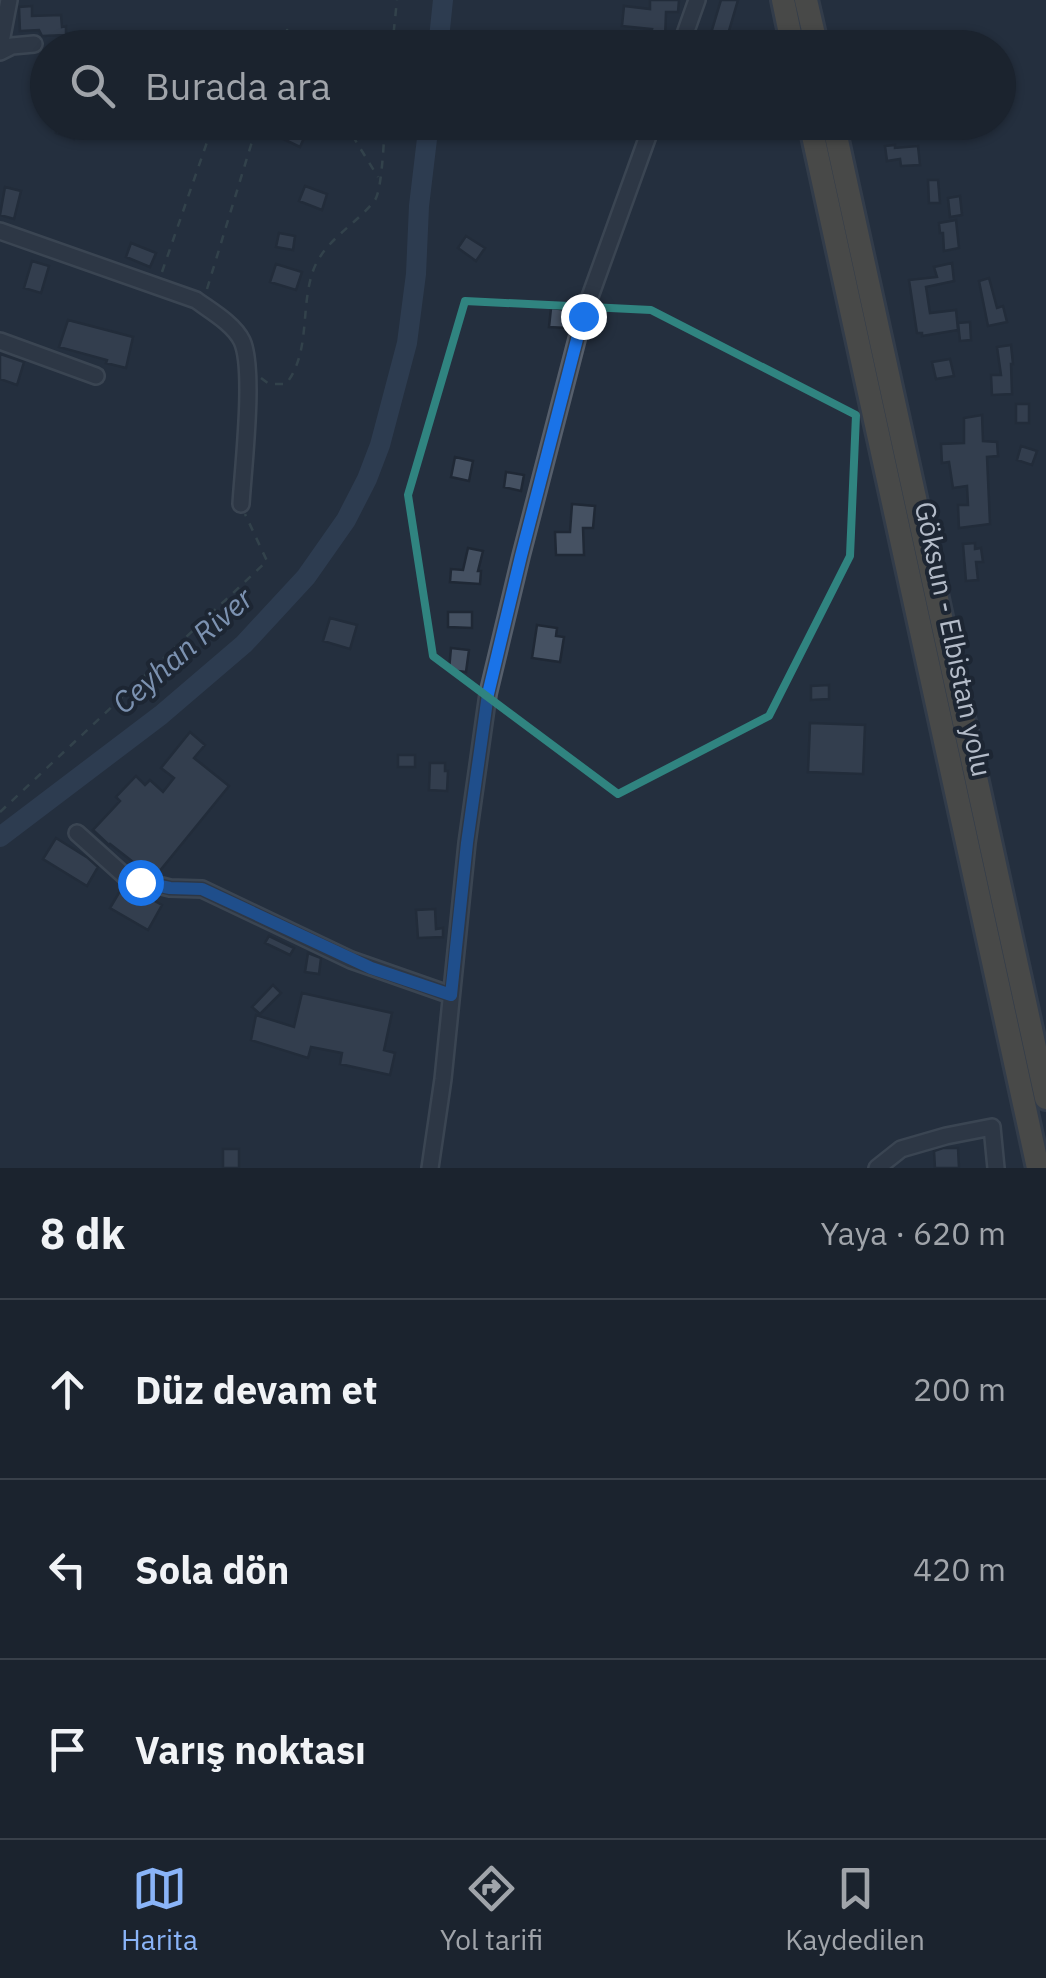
<!DOCTYPE html>
<html lang="tr">
<meta charset="utf-8">
<style>
:root{--surface:#1b232e;--page:#282f3a;--text:#f1f3f6;--muted:#a0a4aa;--line:#39404a;--accent:#8ab4f8}
body{margin:0;font-family:"IBM Plex Sans",sans-serif;background:var(--page);color:var(--text)}
.stop{position:absolute;width:30px;height:30px;margin:-22px;border:8px solid #1a73e8;border-radius:50%;background:#fff}
.stop.end{background:#1a73e8;border-color:#fff;box-shadow:0 2px 10px #0008}
.list{margin:0;padding:0;list-style:none}
h2{display:flex;justify-content:space-between;align-items:center;height:130px;margin:0;padding:0 40px;font-size:42px}
h2 small{font-size:32px;font-weight:400;color:var(--muted)}
.list li{display:grid;grid-template-columns:65px 1fr auto;gap:30px;align-items:center;box-sizing:border-box;height:180px;padding:0 40px;border-top:2px solid var(--line)}
.list b{display:block;font-size:38px;white-space:nowrap}
.list em{font-size:32px;font-style:normal;color:var(--muted)}
.icon{flex:none;width:55px;height:55px;fill:none;stroke:currentColor;stroke-width:2;stroke-linecap:round;stroke-linejoin:round}
.map{position:relative;flex:none;width:1046px;height:1168px;overflow:hidden}
.search{position:absolute;background:var(--surface);box-shadow:0 2px 8px #0004;left:30px;right:30px;top:30px;height:110px;display:flex;align-items:center;gap:25px;box-sizing:border-box;padding:0 35px;border-radius:55px;color:var(--muted);font-size:38px}
.sheet{height:670px;background:var(--surface)}
nav{display:flex;justify-content:space-around;align-items:center;box-sizing:border-box;height:140px;border-top:2px solid var(--line);background:var(--surface);font-size:28px;color:var(--muted)}
nav a{display:grid;justify-items:center;gap:5px}
nav .on{color:var(--accent)}
.map>svg:first-child{display:block}
.lines{fill:none;stroke-linecap:round;stroke-linejoin:round}
.river{stroke:#394c67;stroke-width:20}
.building{fill:#455162;stroke:#1f2835;stroke-width:2.5}
.minor-casing{stroke:#565f6c;stroke-width:20}
.highway-casing{stroke:#434c59;stroke-width:28}
.path{stroke:#44595c;stroke-width:2.5;stroke-dasharray:8 8;stroke-linecap:butt}
.minor{stroke:#38414e;stroke-width:15}
.highway{stroke:#746855;stroke-width:22}
.route{stroke:#1a73e8;stroke-width:12}
.marked{fill:none;stroke:#308480;stroke-width:8;stroke-linejoin:round}
.labels{text-anchor:middle;dominant-baseline:central;stroke-width:8;stroke-linejoin:round;paint-order:stroke}
.street-label{font-size:28px;fill:#b4bcc9;stroke:#1d2633}
.water-label{font-size:30px;font-style:italic;fill:#7c92b1;stroke:#1d2633}
</style>
<div class="map">
<svg width="1046" height="1168" viewBox="0 0 1046 1168">
<rect width="100%" height="100%" fill="#242f3e"/>
<g class="lines">
<path class="river" d="M438 48 443 0
M0 837 161 715 244 644 306 577 346 520 367 479 380 445 407 343 416 274 419 206 429 122"/>
</g>
<path class="building" d="M650 0H679L678 12H666L665 39 662 48H646L652 29 622 26 624 6 650 9Z
M721 0H738L728 34 712 30Z
M32 6V16L61 15 62 27 66 26V35L42 36 39 30 20 31 19 7Z
M59 122H79L74 139 56 133Z
M281 122H290L307 131 300 147 275 135Z
M895 145V148L918 146 920 165 901 166 900 159 887 161 885 146Z
M928 180H938L940 203H929Z
M305 186 327 194 322 210 299 201Z
M5 187 21 191 14 219 0 215Z
M960 196 962 215 950 217 948 198Z
M956 220 959 248 944 251 943 233H940L939 223Z
M279 233 295 236 293 250 276 247Z
M466 236 485 248 476 261 458 248Z
M131 243 156 253 150 267 126 257Z
M32 261 49 266 41 293 24 288Z
M952 263 954 281 926 287 930 313 956 310 958 330 922 336V333H917L909 280 937 277 934 267Z
M276 264 302 272 296 290 270 282Z
M989 278 997 308 1003 306 1007 322 988 326 979 281Z
M551 308 569 310 567 328 549 327Z
M68 320 133 337 126 368 106 363 107 360 59 347Z
M970 322 971 340 960 341 958 323Z
M1011 345 1013 364H1011L1012 394 992 395 991 375H1001L997 347Z
M0 354 24 362 17 385 0 379Z
M950 359 954 376 936 379 932 362Z
M1016 404H1029V423H1016Z
M982 415 983 441 997 442 998 456 987 457 990 524 959 528 958 505H968L967 486 953 488 949 462 942 463 941 444 964 443V418Z
M1021 446 1037 451 1032 465 1017 460Z
M455 457 473 461 469 481 451 477Z
M506 472 524 475 521 491 504 487Z
M572 504 595 506 593 528H583L584 555H556L555 532H570Z
M975 543V549L981 548 983 562H976L978 580 966 581 963 544Z
M468 548 483 551 478 571H481L480 584 450 582 451 569 463 570Z
M448 612H472V628L448 627Z
M330 618 357 625 350 649 323 641Z
M537 625 557 628 556 636 564 637 560 662 532 658Z
M451 648 469 650 466 672 449 670Z
M829 685V699L811 700V686Z
M810 723 865 725 863 774 808 772Z
M190 732 205 745 194 758 229 786 158 873 142 869 110 844 109 845 93 830 120 801 116 797 136 776 145 785 150 780 163 792 174 778 161 768Z
M398 755H415V767H398Z
M430 763H445V771H448L447 791 429 790Z
M56 838 88 858 98 867 87 886 43 859Z
M128 889 138 892 162 905 148 930 110 908 120 891 126 894Z
M435 909 436 929 443 928V937L418 938 416 910Z
M269 936 294 948 290 955 265 943Z
M308 953 321 958 319 974 305 972Z
M273 985 281 993 260 1014 252 1007Z
M302 993 392 1013 384 1050 395 1053 390 1075 340 1064 342 1053 311 1047 308 1058 251 1040 256 1015 294 1027Z
M943 1148H958L959 1168H935L934 1151Z
M223 1149H239V1168H223Z"/>
<g class="lines">
<defs>
<path id="minor" d="M0 47 9 0
M680 48 697 0
M0 52 12 46 34 44
M0 231 196 300C211 311 234 324 242 341 255 369 243 469 241 504
M0 341 96 376
M77 833 126 877 170 888 202 889 351 960 451 995
M430 1168 443 1079 467 843 488 694 521 556 583 316 653 122
M877 1168 901 1149 946 1136 992 1127 996 1168"/>
<path id="highway" d="M783 0 793 48
M806 0 817 48
M810 122 1038 1168
M833 122 1046 1098"/>
</defs>
<use href="#minor" class="minor-casing"/>
<use href="#highway" class="highway-casing"/>
<path class="path" d="M282 48 287 30 298 48
M392 48 397 0
M344 122 378 177
M162 272 214 122
M207 289 258 122
M261 378 269 384H286C311 352 300 308 313 271 324 240 356 225 375 200 382 190 384 138 385 122
M0 812 267 561 245 514"/>
<use href="#minor" class="minor"/>
<use href="#highway" class="highway"/>
</g>
<g class="lines">
<path class="route" d="M140 882 170 888 202 889 371 968 451 995 467 843 488 694 521 556 583 316"/>
</g>
<path d="M0 0H1046V1168H0ZM465 301 651 310 856 415 850 556 769 716 618 794 433 656 408 495Z" fill="#242f3e" fill-opacity=".55" fill-rule="evenodd"/>
<path class="marked" d="M465 301 651 310 856 415 850 556 769 716 618 794 433 656 408 495Z"/>
<g class="labels">
<g class="street-label">
<text transform="translate(954 639) rotate(78)">Göksun - Elbistan yolu</text>
</g>
<g class="water-label">
<text transform="translate(182 650) rotate(-41)">Ceyhan River</text>
</g>
</g>
</svg>
<div class="stop" style="left:140px;top:882px"></div>
<div class="stop end" style="left:583px;top:316px"></div>
<div class="search"><svg class="icon" aria-label="search" viewBox="0 0 24 24"><circle cx="10" cy="10" r="6"/><path d="M15 15l6 6"/></svg>Burada ara</div>
</div>
<section class="sheet">
<h2>8 dk<small>Yaya · 620 m</small></h2>
<ul class="list">
<li><svg class="icon" aria-label="ahead" viewBox="0 0 24 24"><path d="M12 20V5M6 11l6-6 6 6"/></svg><div><b>Düz devam et</b></div><em>200 m</em></li>
<li><svg class="icon" aria-label="left" viewBox="0 0 24 24"><path d="M17 20v-9H6M10 6l-5 5 5 5"/></svg><div><b>Sola dön</b></div><em>420 m</em></li>
<li><svg class="icon" aria-label="arrive" viewBox="0 0 24 24"><path d="M6 21V4h12l-3 4 3 4H6"/></svg><div><b>Varış noktası</b></div></li>
</ul>
</section>
<nav>
<a class="on"><svg class="icon" aria-label="map" viewBox="0 0 24 24"><path d="M3 6l6-2 6 2 6-2v14l-6 2-6-2-6 2zM9 4v14M15 6v14"/></svg>Harita</a>
<a><svg class="icon" aria-label="directions" viewBox="0 0 24 24"><path d="M12 3l9 9-9 9-9-9zM9 14v-3h6M13 9l2 2-2 2"/></svg>Yol tarifi</a>
<a><svg class="icon" aria-label="saved" viewBox="0 0 24 24"><path d="M7 4h10v16l-5-4-5 4z"/></svg>Kaydedilen</a>
</nav>
